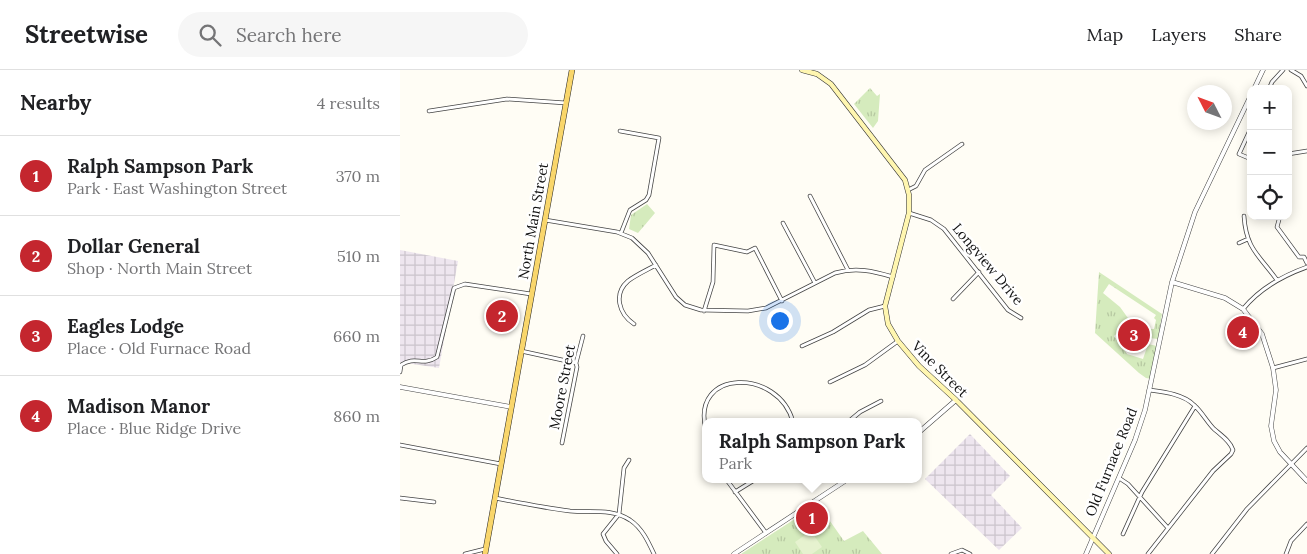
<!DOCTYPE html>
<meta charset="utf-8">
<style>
:root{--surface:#fff;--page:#f6f6f6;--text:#202124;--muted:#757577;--line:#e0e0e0;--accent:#c4262e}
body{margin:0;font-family:Lora,serif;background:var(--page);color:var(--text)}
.controls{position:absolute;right:15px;top:15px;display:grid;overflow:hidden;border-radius:10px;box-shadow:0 2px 12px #0003}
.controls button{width:45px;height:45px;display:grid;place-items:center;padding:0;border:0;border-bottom:1px solid var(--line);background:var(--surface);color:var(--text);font:25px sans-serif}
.compass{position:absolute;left:787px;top:15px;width:45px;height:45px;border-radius:50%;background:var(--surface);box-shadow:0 2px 12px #0003;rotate:312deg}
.you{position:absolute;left:379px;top:250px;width:18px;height:18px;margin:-12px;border:4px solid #fff;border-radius:50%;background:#1a73e8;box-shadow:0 0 0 8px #1a73e833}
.badge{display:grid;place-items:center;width:32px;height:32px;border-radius:50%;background:var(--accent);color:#fff;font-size:16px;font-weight:700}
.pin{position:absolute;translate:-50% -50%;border:2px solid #fff;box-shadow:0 1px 5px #0006}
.popup{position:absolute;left:302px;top:348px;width:220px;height:65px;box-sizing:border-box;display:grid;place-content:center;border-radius:10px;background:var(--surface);filter:drop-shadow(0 1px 4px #0005);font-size:16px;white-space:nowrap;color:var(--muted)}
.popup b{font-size:19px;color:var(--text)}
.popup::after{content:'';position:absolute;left:50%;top:100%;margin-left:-10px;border:10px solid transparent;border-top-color:var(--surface)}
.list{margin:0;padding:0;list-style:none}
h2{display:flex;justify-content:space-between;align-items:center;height:65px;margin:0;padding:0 20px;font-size:21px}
h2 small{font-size:16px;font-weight:400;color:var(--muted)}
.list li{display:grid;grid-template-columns:32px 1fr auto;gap:15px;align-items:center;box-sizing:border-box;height:80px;padding:0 20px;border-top:1px solid var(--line)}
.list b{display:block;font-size:19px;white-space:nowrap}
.list p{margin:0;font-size:16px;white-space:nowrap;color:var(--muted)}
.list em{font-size:16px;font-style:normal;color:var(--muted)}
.icon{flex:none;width:28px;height:28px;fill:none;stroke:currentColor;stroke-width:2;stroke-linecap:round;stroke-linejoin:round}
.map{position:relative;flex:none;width:907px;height:484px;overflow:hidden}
header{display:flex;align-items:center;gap:30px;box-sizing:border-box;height:70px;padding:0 25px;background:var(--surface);border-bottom:1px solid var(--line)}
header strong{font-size:24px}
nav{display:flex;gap:28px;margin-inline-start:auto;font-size:18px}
.search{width:350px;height:45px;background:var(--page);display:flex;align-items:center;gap:12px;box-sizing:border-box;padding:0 18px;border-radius:28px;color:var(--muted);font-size:19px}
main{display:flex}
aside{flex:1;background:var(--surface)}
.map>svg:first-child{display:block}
.industrial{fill:url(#industrial-grid)}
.grass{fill:url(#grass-tufts)}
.pitch{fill:#e6f2cf}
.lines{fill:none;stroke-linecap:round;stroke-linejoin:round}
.minor-casing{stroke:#444;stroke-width:4.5}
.tertiary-casing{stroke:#444;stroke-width:5}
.secondary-casing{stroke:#333;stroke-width:5.5}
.primary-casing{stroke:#222;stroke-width:6}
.minor{stroke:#fff;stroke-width:3}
.tertiary{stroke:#fff;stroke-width:4}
.secondary{stroke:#fff6b0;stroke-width:4.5}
.primary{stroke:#f9d66b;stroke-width:5}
.labels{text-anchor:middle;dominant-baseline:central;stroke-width:5;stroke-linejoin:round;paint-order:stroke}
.street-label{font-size:14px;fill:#111;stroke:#fff}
</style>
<header>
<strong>Streetwise</strong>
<div class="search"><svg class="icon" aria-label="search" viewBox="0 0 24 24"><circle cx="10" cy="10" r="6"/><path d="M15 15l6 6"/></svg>Search here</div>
<nav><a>Map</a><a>Layers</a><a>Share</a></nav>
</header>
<main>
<aside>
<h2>Nearby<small>4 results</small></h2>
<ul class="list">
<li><span class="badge">1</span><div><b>Ralph Sampson Park</b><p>Park · East Washington Street</p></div><em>370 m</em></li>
<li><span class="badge">2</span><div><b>Dollar General</b><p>Shop · North Main Street</p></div><em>510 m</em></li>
<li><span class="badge">3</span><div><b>Eagles Lodge</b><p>Place · Old Furnace Road</p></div><em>660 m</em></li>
<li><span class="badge">4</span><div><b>Madison Manor</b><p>Place · Blue Ridge Drive</p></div><em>860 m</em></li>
</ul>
</aside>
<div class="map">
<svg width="907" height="484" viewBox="0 0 907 484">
<defs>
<pattern id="industrial-grid" width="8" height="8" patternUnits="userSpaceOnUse" patternTransform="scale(1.25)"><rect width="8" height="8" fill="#eee6ef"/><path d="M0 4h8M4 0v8" fill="none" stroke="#cbc4cc"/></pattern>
<pattern id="grass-tufts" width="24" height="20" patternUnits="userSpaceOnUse" patternTransform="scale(1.25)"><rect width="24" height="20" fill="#d5ebbd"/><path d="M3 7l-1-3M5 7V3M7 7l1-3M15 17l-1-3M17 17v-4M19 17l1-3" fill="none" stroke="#b6c8a1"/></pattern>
</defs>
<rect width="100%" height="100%" fill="#fffdf5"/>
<path class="industrial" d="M0 180 58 191 39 298 0 292Z
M570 364 610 406 591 425 622 458 599 480 525 409Z"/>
<path class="grass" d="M470 18 477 26 480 24 478 51 473 58 454 34Z
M247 134 255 143 238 163 229 159 231 145Z
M699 202 762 244 758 269 749 268 751 259H754L756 250 754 248 756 245 709 214 703 223 720 237 733 255 725 261 723 258 714 266 727 284 743 289 748 274 757 276 751 309 746 308 739 303 695 263Z
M418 434 444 471 463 461 482 484H341Z"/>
<path class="pitch" d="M411 461 422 477 412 484H403L395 472Z"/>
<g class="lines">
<defs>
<path id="minor" d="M891 0 901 6 907 16
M869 19 872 12 883 0
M29 41 107 29 166 33
M851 58 839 84 851 89
M220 61 259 68 249 125 246 130 230 140 221 163
M888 84 907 81
M508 120 516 116 525 100 562 74
M410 126 448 200
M509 143 531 150 544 159 608 240 621 248
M844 146C846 179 859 185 877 210
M880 146 877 157 899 187H904L907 193
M145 150 217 162 232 168 248 183 276 227 285 235 301 240 348 241 366 238 435 203C456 197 473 201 493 207
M383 153 415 213
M839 173 848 169
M553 229 579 202
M843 239C860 218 882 206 907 197
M304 241 313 212 314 175 347 182 355 178 382 231
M234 254C219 244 213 224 228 211 236 205 247 200 256 195
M402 276 433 262 469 240 485 236
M121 281 176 293
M873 298 907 289
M0 302 1 295C16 285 22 297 37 287L54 218 65 214 131 224
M430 312 465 295 498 271
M448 352 460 342 481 331
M306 360C290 298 379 298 393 352
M162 373 177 297 176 293 183 266
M0 375 101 394
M719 408 728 414 768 458
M326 409 366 463
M335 422 356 409
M0 428 34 432
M95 428C120 433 145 438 170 441 191 443 211 438 230 450 242 458 248 471 254 484
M723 464 742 422 795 336
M65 484 85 479
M217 484 206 471 203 464 219 444 224 398 229 390
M551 484 562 480 570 484
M748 484 813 401 831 384 833 380C830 371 821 365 814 359 807 352 802 342 794 335 783 324 764 322 749 320
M812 484 847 439 907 378
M886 484 891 471 907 454"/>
<path id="tertiary" d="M854 19 863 0
M772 212 825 228 843 239 862 264 873 298 876 320 871 356 874 371 880 382 907 411
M0 317 111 337
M518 363 556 330
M334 484 448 409
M686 484 735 370 745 340 772 212 795 142 851 25"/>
<path id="secondary" d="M402 0 417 4 431 14 505 110 509 125V143L485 236 488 254 498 271 519 296 556 330 709 484"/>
<path id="primary" d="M85 484 172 0"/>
</defs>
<use href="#minor" class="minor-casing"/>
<use href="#tertiary" class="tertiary-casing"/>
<use href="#secondary" class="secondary-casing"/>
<use href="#primary" class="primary-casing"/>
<use href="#minor" class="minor"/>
<use href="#tertiary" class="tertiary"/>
<use href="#secondary" class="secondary"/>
<use href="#primary" class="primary"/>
</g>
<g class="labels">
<g class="street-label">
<text transform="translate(133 151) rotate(-80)">North Main Street</text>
<text transform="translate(588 194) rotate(50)">Longview Drive</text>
<text transform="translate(540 299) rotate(45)">Vine Street</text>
<text transform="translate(162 317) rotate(-79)">Moore Street</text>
<text transform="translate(711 392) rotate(-68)">Old Furnace Road</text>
</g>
</g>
</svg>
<div class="controls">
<button>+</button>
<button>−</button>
<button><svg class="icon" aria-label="locate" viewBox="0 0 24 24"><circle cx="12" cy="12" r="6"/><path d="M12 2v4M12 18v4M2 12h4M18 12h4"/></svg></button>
</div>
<svg class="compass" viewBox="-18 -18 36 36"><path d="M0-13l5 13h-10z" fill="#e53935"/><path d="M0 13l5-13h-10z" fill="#757577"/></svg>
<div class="you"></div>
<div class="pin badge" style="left:412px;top:448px">1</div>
<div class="popup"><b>Ralph Sampson Park</b>Park</div>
<div class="pin badge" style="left:102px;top:246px">2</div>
<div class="pin badge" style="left:734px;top:265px">3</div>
<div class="pin badge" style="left:843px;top:262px">4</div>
</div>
</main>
